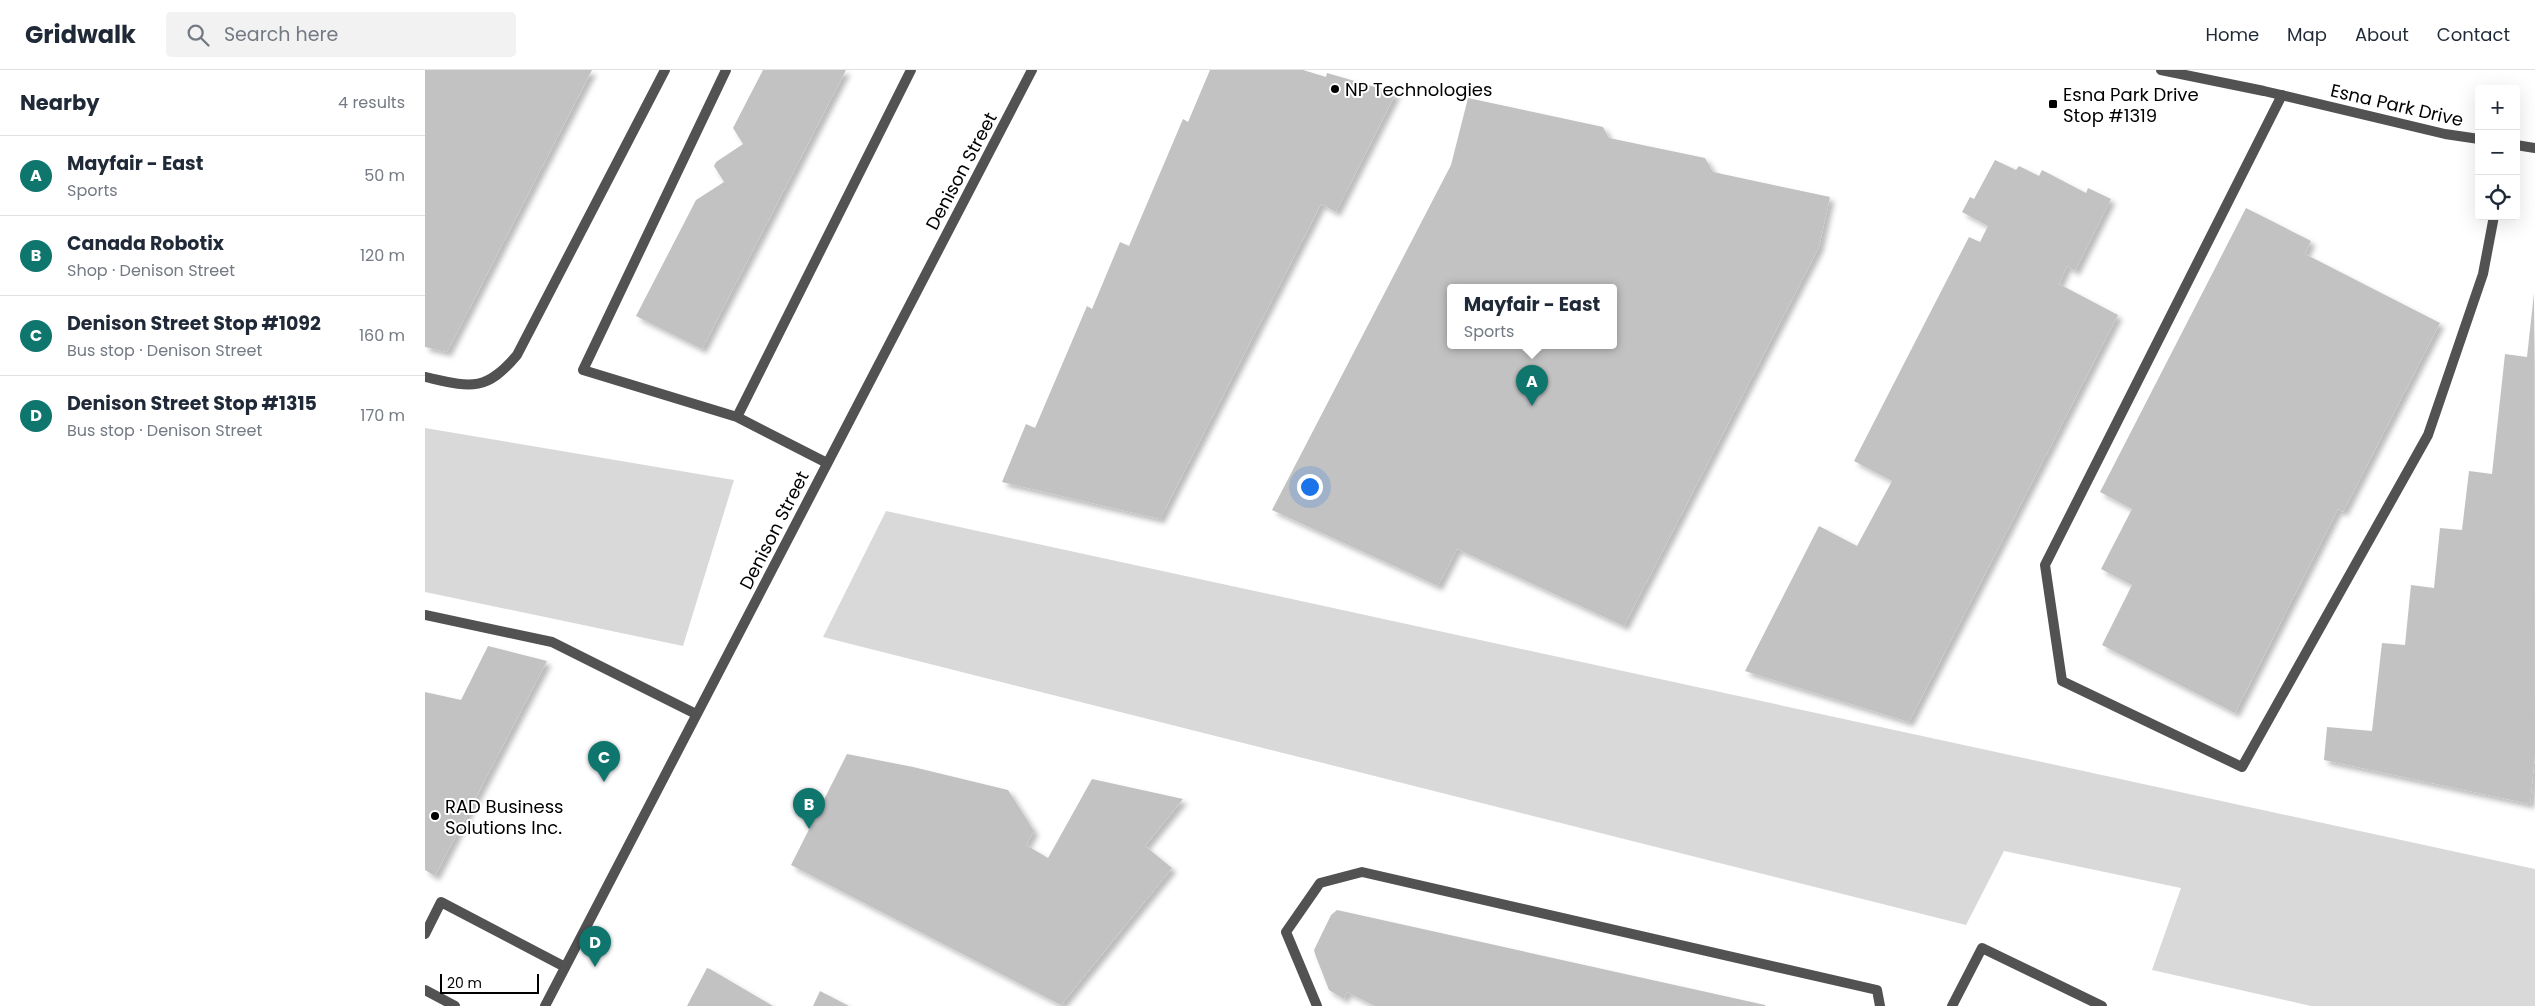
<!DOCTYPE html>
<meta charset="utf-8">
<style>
:root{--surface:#fff;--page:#f2f2f3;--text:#1f2937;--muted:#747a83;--line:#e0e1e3;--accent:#0f766e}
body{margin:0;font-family:Poppins,sans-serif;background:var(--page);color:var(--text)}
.controls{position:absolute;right:15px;top:15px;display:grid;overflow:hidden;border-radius:5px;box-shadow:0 5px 20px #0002}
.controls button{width:45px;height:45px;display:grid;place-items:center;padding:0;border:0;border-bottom:1px solid var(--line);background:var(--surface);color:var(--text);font:25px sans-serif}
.scale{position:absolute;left:15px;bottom:12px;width:99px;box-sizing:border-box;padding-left:5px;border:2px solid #000;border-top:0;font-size:14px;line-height:18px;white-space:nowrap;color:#000;-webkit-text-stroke:4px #fff;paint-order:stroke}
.you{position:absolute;left:884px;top:416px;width:18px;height:18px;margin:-12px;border:4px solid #fff;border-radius:50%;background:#1a73e8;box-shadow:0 0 0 8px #1a73e833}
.badge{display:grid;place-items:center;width:32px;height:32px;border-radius:50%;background:var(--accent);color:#fff;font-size:16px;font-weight:700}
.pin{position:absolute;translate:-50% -41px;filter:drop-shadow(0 1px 2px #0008)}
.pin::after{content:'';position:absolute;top:26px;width:18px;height:15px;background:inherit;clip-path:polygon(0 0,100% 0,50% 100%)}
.popup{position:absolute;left:1022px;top:214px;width:170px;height:65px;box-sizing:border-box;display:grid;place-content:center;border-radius:5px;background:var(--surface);filter:drop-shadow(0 1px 4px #0005);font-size:16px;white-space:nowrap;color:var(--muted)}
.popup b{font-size:19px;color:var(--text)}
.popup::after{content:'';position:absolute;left:50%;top:100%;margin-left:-10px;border:10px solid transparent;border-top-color:var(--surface)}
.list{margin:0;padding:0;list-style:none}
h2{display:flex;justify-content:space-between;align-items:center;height:65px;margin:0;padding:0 20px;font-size:21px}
h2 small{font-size:16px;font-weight:400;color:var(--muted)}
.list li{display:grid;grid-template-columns:32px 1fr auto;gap:15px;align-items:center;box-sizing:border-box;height:80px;padding:0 20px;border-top:1px solid var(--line)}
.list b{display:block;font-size:19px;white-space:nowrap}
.list p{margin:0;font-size:16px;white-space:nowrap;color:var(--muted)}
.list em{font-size:16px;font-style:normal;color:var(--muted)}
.icon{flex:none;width:28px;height:28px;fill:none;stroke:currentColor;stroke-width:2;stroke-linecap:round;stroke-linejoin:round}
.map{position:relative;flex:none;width:2110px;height:936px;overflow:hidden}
header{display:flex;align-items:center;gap:30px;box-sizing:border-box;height:70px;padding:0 25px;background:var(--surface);border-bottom:1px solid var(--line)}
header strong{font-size:24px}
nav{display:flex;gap:28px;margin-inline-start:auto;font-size:18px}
.search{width:350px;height:45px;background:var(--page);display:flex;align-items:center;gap:12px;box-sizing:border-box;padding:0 18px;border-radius:5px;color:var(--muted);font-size:19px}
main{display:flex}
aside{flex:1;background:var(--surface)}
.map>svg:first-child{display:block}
.green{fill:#d9d9d9}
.building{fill:#c2c2c2;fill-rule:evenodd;filter:url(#shadow)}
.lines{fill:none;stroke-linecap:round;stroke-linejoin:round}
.service{stroke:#525252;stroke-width:10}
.tertiary{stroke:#525252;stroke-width:10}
.poi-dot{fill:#000;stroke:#fff;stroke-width:2}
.labels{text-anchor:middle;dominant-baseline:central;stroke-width:4;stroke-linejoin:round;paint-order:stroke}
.poi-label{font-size:18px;fill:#000;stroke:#fff;text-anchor:start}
.street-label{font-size:18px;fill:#000;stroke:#fff}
</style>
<header>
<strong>Gridwalk</strong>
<div class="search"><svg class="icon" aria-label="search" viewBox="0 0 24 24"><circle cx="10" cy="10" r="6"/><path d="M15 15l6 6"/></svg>Search here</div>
<nav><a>Home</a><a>Map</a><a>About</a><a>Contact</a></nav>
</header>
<main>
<aside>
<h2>Nearby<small>4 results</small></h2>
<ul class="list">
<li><span class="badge">A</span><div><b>Mayfair - East</b><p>Sports</p></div><em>50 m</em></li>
<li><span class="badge">B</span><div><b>Canada Robotix</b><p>Shop · Denison Street</p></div><em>120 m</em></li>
<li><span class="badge">C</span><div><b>Denison Street Stop #1092</b><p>Bus stop · Denison Street</p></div><em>160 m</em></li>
<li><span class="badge">D</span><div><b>Denison Street Stop #1315</b><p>Bus stop · Denison Street</p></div><em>170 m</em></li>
</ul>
</aside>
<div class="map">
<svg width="2110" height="936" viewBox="0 0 2110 936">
<defs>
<filter id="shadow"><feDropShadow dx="4.5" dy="4.5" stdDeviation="2.5" flood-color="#0004"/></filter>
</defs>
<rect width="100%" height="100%" fill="#fff"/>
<path class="green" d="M0 358 309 410 258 576 0 522Z
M461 441 2110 799V936H1886L1727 900 1756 818 1579 781 1541 855 398 567Z"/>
<path class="building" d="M0 0H167L22 282 0 277Z
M338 0H421L277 279 211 246 271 130 299 112 289 96 291 92 318 74 308 58Z
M785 0H878L901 7 902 3 971 23 911 142 896 134 735 449 577 412 601 354 610 358 662 236 667 239 695 172 704 176 758 49 763 52Z
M1043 28 1178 57 1184 68 1280 88 1288 102 1405 127 1394 177 1199 556 1032 479 1013 516 847 440 1026 95ZM1026 217H1188V275H1026Z
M1570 90 1591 100 1594 96 1614 106 1617 100 1661 123 1663 118 1686 129 1650 201 1642 196 1634 214 1693 245 1484 652 1320 601 1394 456 1432 476 1467 411 1429 391 1544 167 1555 172 1563 156 1537 142 1545 127 1549 129Z
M1821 138 1886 171 1880 184 2015 253 1918 442 1913 439 1810 643 1677 575 1707 515 1676 499 1707 439 1675 422Z
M2109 223 2110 684 2105 734 1899 690 1902 657 1947 661 1957 573 1980 575 1986 515 2009 518 2015 458 2037 460 2044 401 2067 404 2080 284 2102 287Z
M63 576 122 591 10 806 0 800V622L36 630Z
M422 684 488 697 583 720 609 761 601 775 623 788 667 709 758 729 720 776 747 798 636 935 366 795Z
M912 840 1340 935V936H950L922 922 919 929 904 920 890 884 889 880 906 845Z
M282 898 285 899 348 936H262Z
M395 921 424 936H388Z"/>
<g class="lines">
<path class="service" d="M301 0 158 300 312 347
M1857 25 1620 495 1637 611 1817 697 2003 365 2058 204 2069 146
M0 307C45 317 60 323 92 285L240 0
M402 393 312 347 486 0
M0 545 127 572 271 644
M0 864 16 832 140 897
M0 920 30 936
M892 936 861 862 895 813 937 802 1452 920 1455 936
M1527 936 1557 878 1677 936"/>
<path class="tertiary" d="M1736 0 1839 21 2020 64 2054 69
M2091 75 2110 78
M120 936 607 0"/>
</g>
<g class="poi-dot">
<circle cx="910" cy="19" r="5"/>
<rect x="1623" y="29" width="10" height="10" rx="2.5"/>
<circle cx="10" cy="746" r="5"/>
</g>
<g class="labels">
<g class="poi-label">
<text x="920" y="19">NP Technologies</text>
<text x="1638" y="24">Esna Park Drive<tspan x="1638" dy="21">Stop #1319</tspan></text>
<text x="20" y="736">RAD Business<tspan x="20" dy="21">Solutions Inc.</tspan></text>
</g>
<g class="street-label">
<text transform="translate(1972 35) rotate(13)">Esna Park Drive</text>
<text transform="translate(536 101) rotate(-62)">Denison Street</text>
<text transform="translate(349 460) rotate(-63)">Denison Street</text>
</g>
</g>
</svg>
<div class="controls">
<button>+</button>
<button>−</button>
<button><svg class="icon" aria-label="locate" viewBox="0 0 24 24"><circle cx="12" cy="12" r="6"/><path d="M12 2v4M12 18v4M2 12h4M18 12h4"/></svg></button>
</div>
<div class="scale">20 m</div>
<div class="you"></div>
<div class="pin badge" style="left:1107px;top:336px">A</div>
<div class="popup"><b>Mayfair - East</b>Sports</div>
<div class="pin badge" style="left:384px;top:759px">B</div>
<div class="pin badge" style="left:179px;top:712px">C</div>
<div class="pin badge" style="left:170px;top:897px">D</div>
</div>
</main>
